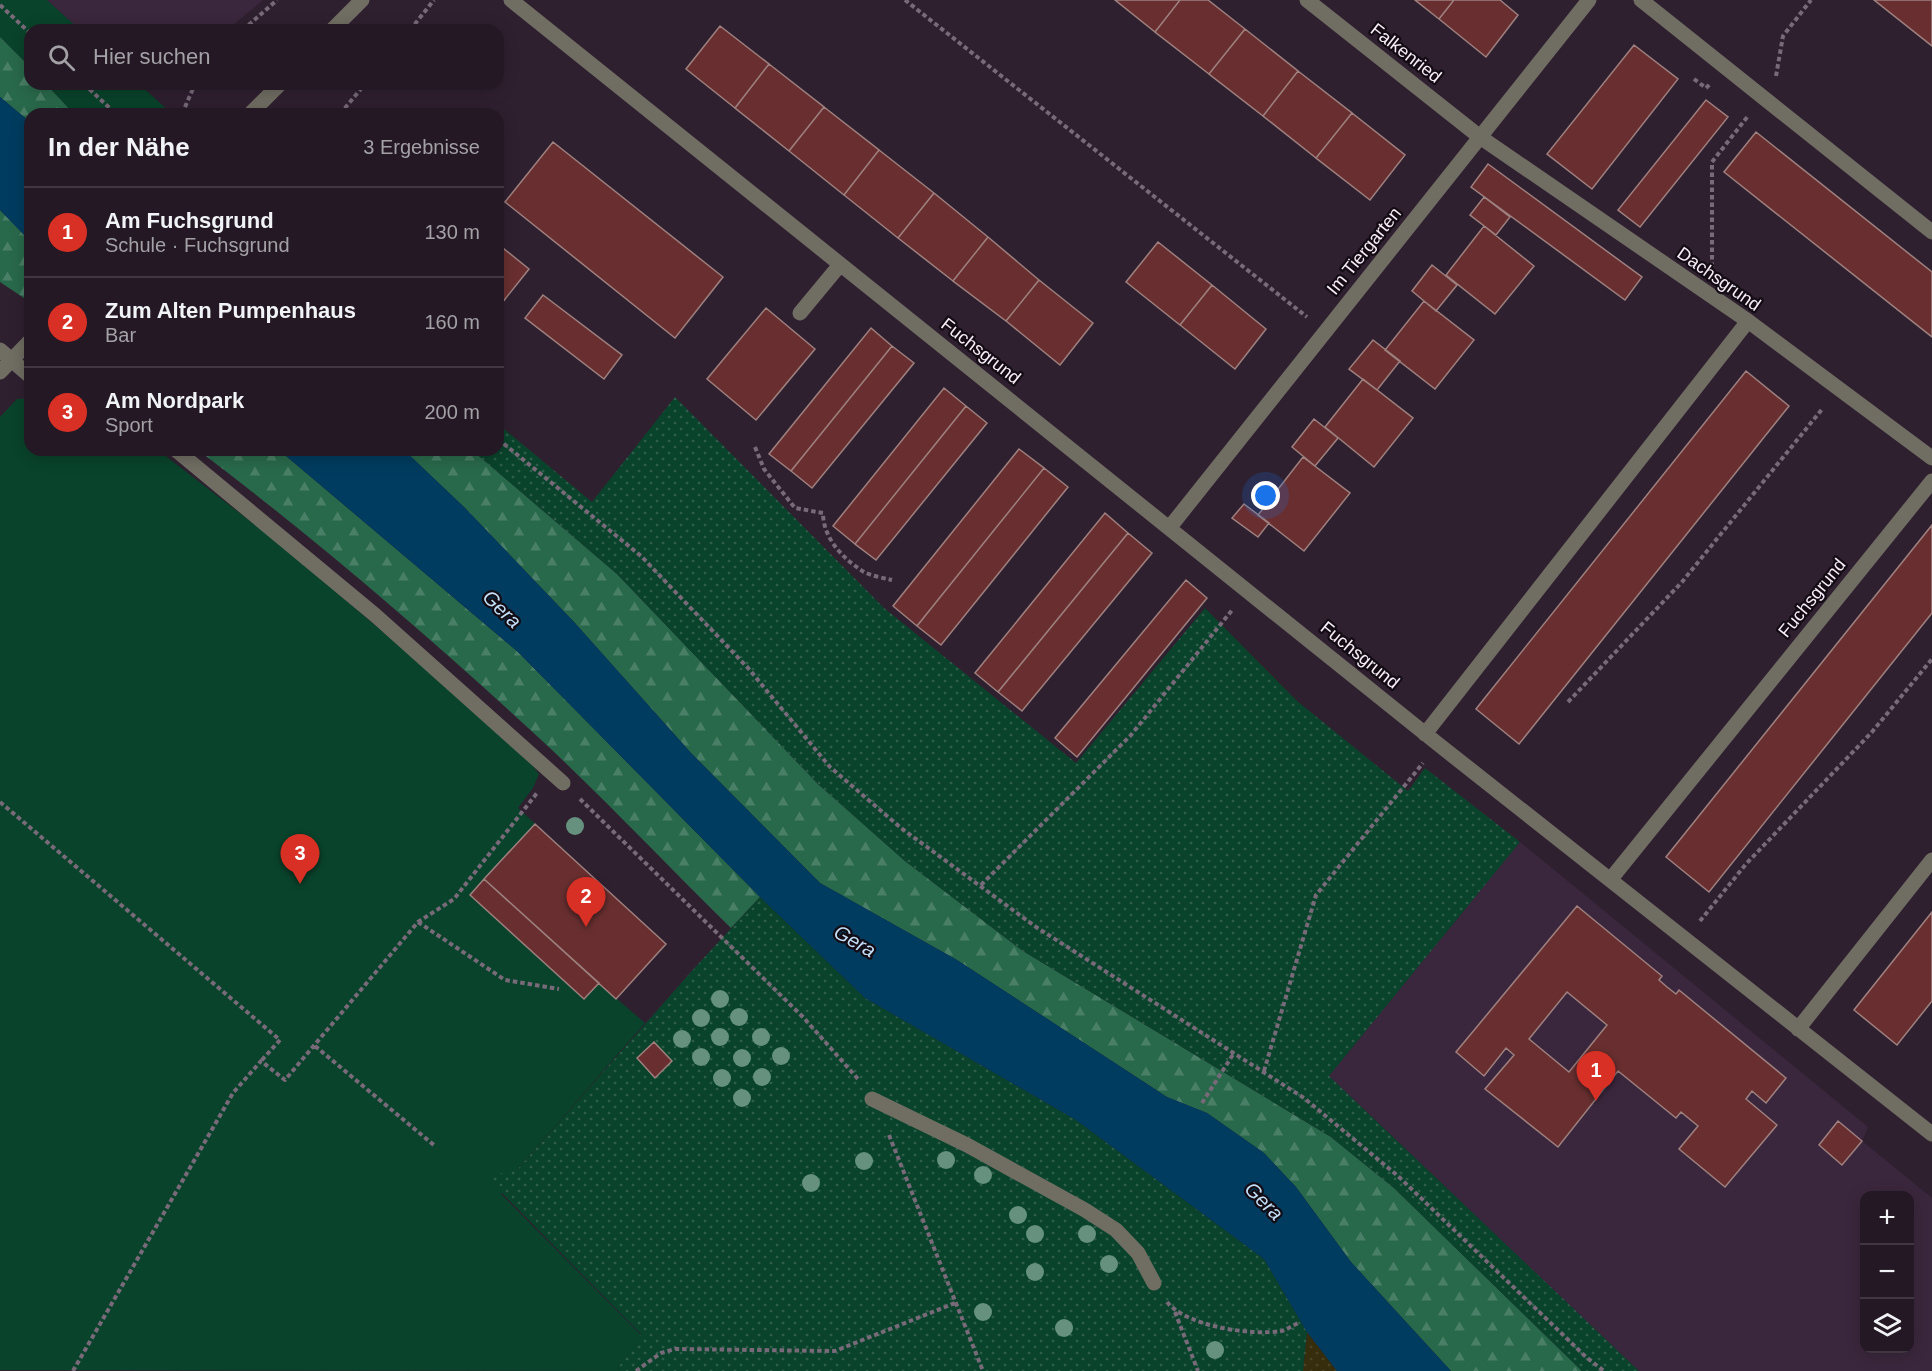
<!DOCTYPE html>
<html lang="de">
<meta charset="utf-8">
<style>
:root{--surface:#231824;--page:#2f2531;--text:#f1f3f6;--muted:#a3a0a6;--line:#403741;--accent:#d93025}
body{margin:0;font-family:Arial,sans-serif;background:var(--page);color:var(--text)}
.controls{position:absolute;right:18px;bottom:18px;display:grid;overflow:hidden;border-radius:12px;box-shadow:0 3px 15px #0003}
.controls button{width:54px;height:54px;display:grid;place-items:center;padding:0;border:0;border-bottom:2px solid var(--line);background:var(--surface);color:var(--text);font:30px sans-serif}
.you{position:absolute;left:1266px;top:496px;width:21px;height:21px;margin:-15px;border:4px solid #fff;border-radius:50%;background:#1a73e8;box-shadow:0 0 0 9px #1a73e833}
.badge{display:grid;place-items:center;width:39px;height:39px;border-radius:50%;background:var(--accent);color:#fff;font-size:20px;font-weight:700}
.pin{position:absolute;translate:-50% -50px;filter:drop-shadow(0 2px 3px #0008)}
.pin::after{content:'';position:absolute;top:32px;width:21px;height:18px;background:inherit;clip-path:polygon(0 0,100% 0,50% 100%)}
.list{margin:0;padding:0;list-style:none}
h2{display:flex;justify-content:space-between;align-items:center;height:78px;margin:0;padding:0 24px;font-size:26px}
h2 small{font-size:20px;font-weight:400;color:var(--muted)}
.list li{display:grid;grid-template-columns:39px 1fr auto;gap:18px;align-items:center;box-sizing:border-box;height:90px;padding:0 24px;border-top:2px solid var(--line)}
.list b{display:block;font-size:22px;white-space:nowrap}
.list p{margin:0;font-size:20px;white-space:nowrap;color:var(--muted)}
.list em{font-size:20px;font-style:normal;color:var(--muted)}
.icon{flex:none;width:33px;height:33px;fill:none;stroke:currentColor;stroke-width:2;stroke-linecap:round;stroke-linejoin:round}
.map{position:relative;flex:none;width:1932px;height:1371px;overflow:hidden}
.search{position:absolute;background:var(--surface);box-shadow:0 3px 15px #0003;left:24px;top:24px;width:480px;height:66px;display:flex;align-items:center;gap:15px;box-sizing:border-box;padding:0 21px;border-radius:18px;color:var(--muted);font-size:22px}
.panel{position:absolute;background:var(--surface);box-shadow:0 3px 15px #0003;left:24px;top:108px;width:480px;height:348px;border-radius:18px}
.map>svg:first-child{display:block}
.built{fill:#3b273d;fill-rule:evenodd}
.green{fill:#09432b}
.forest{fill:url(#forest-firs)}
.sand{fill:url(#sand-dots)}
.park{fill:url(#park-dots)}
.water{fill:#003c5f}
.building{fill:#692f30;stroke:#9e807f;stroke-width:1.5;fill-rule:evenodd}
.lines{fill:none;stroke-linecap:round;stroke-linejoin:round}
.path{stroke:#786a79;stroke-width:4;stroke-dasharray:4.5 3;stroke-linecap:butt}
.minor{stroke:#706d63;stroke-width:15}
.tree{fill:#65917e}
.labels{text-anchor:middle;dominant-baseline:central;stroke-width:4.5;stroke-linejoin:round;paint-order:stroke}
.street-label{font-size:18px;fill:#f8edf9;stroke:#130c14}
.water-label{font-size:20px;font-style:italic;fill:#c2dff7;stroke:#130c14}
</style>
<div class="map">
<svg width="1932" height="1371" viewBox="0 0 1932 1371">
<defs>
<pattern id="forest-firs" width="22" height="20" patternUnits="userSpaceOnUse" patternTransform="scale(1.5)"><rect width="22" height="20" fill="#29694b"/><path d="M5 1l3.5 6h-7zM16 11l3.5 6h-7z" fill="#497f66"/></pattern>
<pattern id="sand-dots" width="8" height="8" patternUnits="userSpaceOnUse" patternTransform="scale(1.5)"><rect width="8" height="8" fill="#352d0c"/><path d="M2 2h.1M6 6h.1" fill="none" stroke="#494224" stroke-width="1.8" stroke-linecap="round"/></pattern>
<pattern id="park-dots" width="8" height="8" patternUnits="userSpaceOnUse" patternTransform="scale(1.5)"><rect width="8" height="8" fill="#09432b"/><path d="M2 2h.1M6 6h.1" fill="none" stroke="#2e5e4a" stroke-width="1.8" stroke-linecap="round"/></pattern>
</defs>
<rect width="100%" height="100%" fill="#2f2030"/>
<path class="built" d="M47 0H263L227 30H80Z
M1520 842 1868 1127 1862 1141 1932 1198V1371H1639L1329 1076ZM1864 1196H1910V1348H1864Z"/>
<path class="green" d="M0 0H47L80 30H30V67L0 37Z
M46 84H139L171 113 74 114Z
M30 398V450H158L281 545 437 678 529 761 539 774 533 788 518 808 666 944 616 998 645 1023 517 1170 501 1194 641 1335 616 1371 0 1370V417L17 399Z"/>
<path class="forest" d="M0 37 30 67V84H46L74 114H30V122L0 97Z
M0 210 30 241V292L24 298 0 282Z
M198 450H279L518 652 760 897 731 928C671 869 612 807 551 749 438 644 321 543 198 450Z
M404 450H472L617 574 818 784 905 861 1023 951 1331 1137 1394 1188 1582 1371H1451L1351 1262 1296 1187 1264 1153 1207 1113 1167 1097 957 960 820 883 691 753 574 622 465 508Z"/>
<path class="sand" d="M1307 1332 1337 1371H1303Z"/>
<path class="park" d="M675 397 884 608 1076 763 1205 608 1297 701 1408 791 1425 768 1520 842 1329 1076 1639 1371H1582L1394 1188 1331 1137 1023 951 905 861 818 784 617 574 472 450H498V424L592 502Z
M760 897 865 998 1076 1120 1264 1259 1307 1332 1303 1371H616L641 1334 486 1177 517 1170 690 973Z"/>
<path class="water" d="M0 97 30 122V241L0 210Z
M279 450H404L465 508 574 622 691 753 820 883 957 960 1167 1097 1207 1113 1264 1153 1296 1187 1351 1262 1451 1371H1337L1307 1332 1264 1259 1076 1120 865 998 760 897 518 652Z"/>
<path class="building" d="M1115 0H1180L1155 32Z
M1180 0H1208L1245 29 1209 74 1155 32Z
M1415 0H1454L1439 19Z
M1454 0H1500L1518 15 1486 57 1439 19Z
M1874 0H1932V46Z
M720 26 769 64 735 108 686 69Z
M1245 29 1298 71 1263 116 1209 74Z
M1634 45 1678 79 1592 189 1547 154Z
M769 64 824 107 789 151 735 108Z
M1298 71 1352 113 1316 158 1263 116Z
M1706 100 1728 117 1640 227 1618 210Z
M824 107 879 150 844 195 789 151Z
M1352 113 1405 155 1370 200 1316 158Z
M1756 132 1932 272V337L1724 172Z
M553 142 723 277 675 338 505 202Z
M879 150 934 193 898 238 844 195Z
M1488 164 1642 277 1625 300 1471 187Z
M934 193 988 237 953 281 898 238Z
M1484 197 1510 217 1496 235 1470 215Z
M1484 226 1534 266 1495 314 1446 275Z
M988 237 1039 280 1006 321 953 281Z
M1158 242 1212 285 1180 325 1126 282Z
M498 244 529 269 498 308Z
M1432 265 1457 285 1436 311 1412 291Z
M1039 280 1093 323 1060 365 1006 321Z
M1212 285 1266 329 1235 369 1180 325Z
M543 295 622 355 604 379 525 318Z
M1424 301 1474 340 1435 389 1385 350Z
M766 308 815 349 756 420 707 379Z
M871 328 892 346 791 471 769 454Z
M1373 340 1400 361 1377 390 1349 369Z
M892 346 914 363 812 488 791 471Z
M1746 371 1789 406 1519 744 1476 709Z
M1363 379 1413 418 1374 467 1325 427Z
M944 388 966 406 855 544 833 526Z
M966 406 987 423 876 560 855 544Z
M1314 419 1338 438 1315 466 1292 447Z
M1019 449 1044 468 917 626 893 606Z
M1303 457 1350 493 1304 551 1258 515Z
M1044 468 1068 487 941 645 917 626Z
M1244 504 1269 523 1258 537 1232 518Z
M1105 513 1128 533 998 692 975 673Z
M1932 525V613L1709 892 1666 857Z
M1128 533 1152 553 1022 711 998 692Z
M1186 580 1207 598 1077 757 1055 738Z
M535 824 666 944 616 999 484 879Z
M484 879 599 983 584 999 470 895Z
M1577 906 1662 976 1659 980 1667 987 1676 994 1679 990 1786 1078 1766 1103 1752 1091 1746 1099 1777 1125 1725 1187 1679 1149 1698 1126 1681 1112 1676 1118 1618 1071 1558 1147 1485 1089 1514 1055 1506 1048 1484 1076 1456 1052ZM1567 992 1607 1025 1569 1072 1529 1039Z
M1932 912V1001L1897 1045 1854 1010Z
M654 1042 672 1061 655 1078 637 1058Z
M1838 1121 1862 1141 1842 1165 1819 1145Z"/>
<g class="lines">
<path class="path" d="M905 0 1307 317
M0 5 30 33
M243 30 277 0
M410 30 434 0
M1776 76 1783 36 1811 0
M1694 79 1706 88 1710 84
M84 84 116 114
M182 114 195 84
M340 114 365 84
M1712 267V162L1748 116
M498 439 641 556 748 668 830 767 901 828 1036 927 1304 1098 1398 1176 1586 1357 1604 1371
M755 447 764 469 795 508 823 513C823 538 843 559 864 572 872 576 883 578 892 580
M1568 702 1682 582 1823 408
M580 799 803 1017 858 1079
M0 802 280 1040 261 1061
M981 885 1131 735 1233 609
M1700 921 1746 864 1872 732 1932 659
M418 922 505 980 559 989
M315 1046 435 1146
M1264 1071 1316 895 1423 763
M1202 1103 1234 1053
M889 1135 983 1371
M1167 1302C1186 1326 1251 1336 1281 1331 1286 1330 1292 1326 1298 1323
M1175 1312 1198 1371
M73 1371 233 1093 261 1061 285 1080 418 922 454 899 537 793
M636 1371 661 1353 675 1349 835 1351 955 1303"/>
<path class="minor" d="M511 0 1438 744 1932 1134
M1307 0 1480 137 1748 321 1932 458
M1641 0 1932 232
M332 30 362 0
M250 114 280 84
M800 313 839 266
M0 350 30 376
M0 372 30 341
M176 450 375 615 563 783
M1170 527 1589 0
M1425 734 1748 321
M1610 880 1932 481
M1798 1029 1932 860
M872 1099 967 1145 1085 1210 1116 1230 1138 1253 1154 1283"/>
</g>
<g class="tree">
<circle cx="575" cy="826" r="9"/>
<circle cx="720" cy="999" r="9"/>
<circle cx="739" cy="1017" r="9"/>
<circle cx="701" cy="1018" r="9"/>
<circle cx="720" cy="1037" r="9"/>
<circle cx="761" cy="1037" r="9"/>
<circle cx="682" cy="1039" r="9"/>
<circle cx="781" cy="1056" r="9"/>
<circle cx="701" cy="1057" r="9"/>
<circle cx="742" cy="1058" r="9"/>
<circle cx="762" cy="1077" r="9"/>
<circle cx="722" cy="1078" r="9"/>
<circle cx="742" cy="1098" r="9"/>
<circle cx="946" cy="1160" r="9"/>
<circle cx="864" cy="1161" r="9"/>
<circle cx="983" cy="1175" r="9"/>
<circle cx="811" cy="1183" r="9"/>
<circle cx="1018" cy="1215" r="9"/>
<circle cx="1035" cy="1234" r="9"/>
<circle cx="1087" cy="1234" r="9"/>
<circle cx="1109" cy="1264" r="9"/>
<circle cx="1035" cy="1272" r="9"/>
<circle cx="983" cy="1312" r="9"/>
<circle cx="1064" cy="1328" r="9"/>
<circle cx="1215" cy="1350" r="9"/>
</g>
<g class="labels">
<g class="street-label">
<text transform="translate(1406 53) rotate(38)">Falkenried</text>
<text transform="translate(1364 251) rotate(-51)">Im Tiergarten</text>
<text transform="translate(1719 279) rotate(35)">Dachsgrund</text>
<text transform="translate(981 351) rotate(38)">Fuchsgrund</text>
<text transform="translate(1812 598) rotate(-51)">Fuchsgrund</text>
<text transform="translate(1360 655) rotate(39)">Fuchsgrund</text>
</g>
<g class="water-label">
<text transform="translate(502 609) rotate(44)">Gera</text>
<text transform="translate(855 941) rotate(30)">Gera</text>
<text transform="translate(1264 1201) rotate(45)">Gera</text>
</g>
</g>
</svg>
<div class="controls">
<button>+</button>
<button>−</button>
<button><svg class="icon" aria-label="layers" viewBox="0 0 24 24"><path d="M12 4l9 5-9 5-9-5zM3 14l9 5 9-5"/></svg></button>
</div>
<div class="you"></div>
<div class="pin badge" style="left:1596px;top:1101px">1</div>
<div class="pin badge" style="left:586px;top:927px">2</div>
<div class="pin badge" style="left:300px;top:884px">3</div>
<div class="search"><svg class="icon" aria-label="search" viewBox="0 0 24 24"><circle cx="10" cy="10" r="6"/><path d="M15 15l6 6"/></svg>Hier suchen</div>
<section class="panel">
<h2>In der Nähe<small>3 Ergebnisse</small></h2>
<ul class="list">
<li><span class="badge">1</span><div><b>Am Fuchsgrund</b><p>Schule · Fuchsgrund</p></div><em>130 m</em></li>
<li><span class="badge">2</span><div><b>Zum Alten Pumpenhaus</b><p>Bar</p></div><em>160 m</em></li>
<li><span class="badge">3</span><div><b>Am Nordpark</b><p>Sport</p></div><em>200 m</em></li>
</ul>
</section>
</div>
